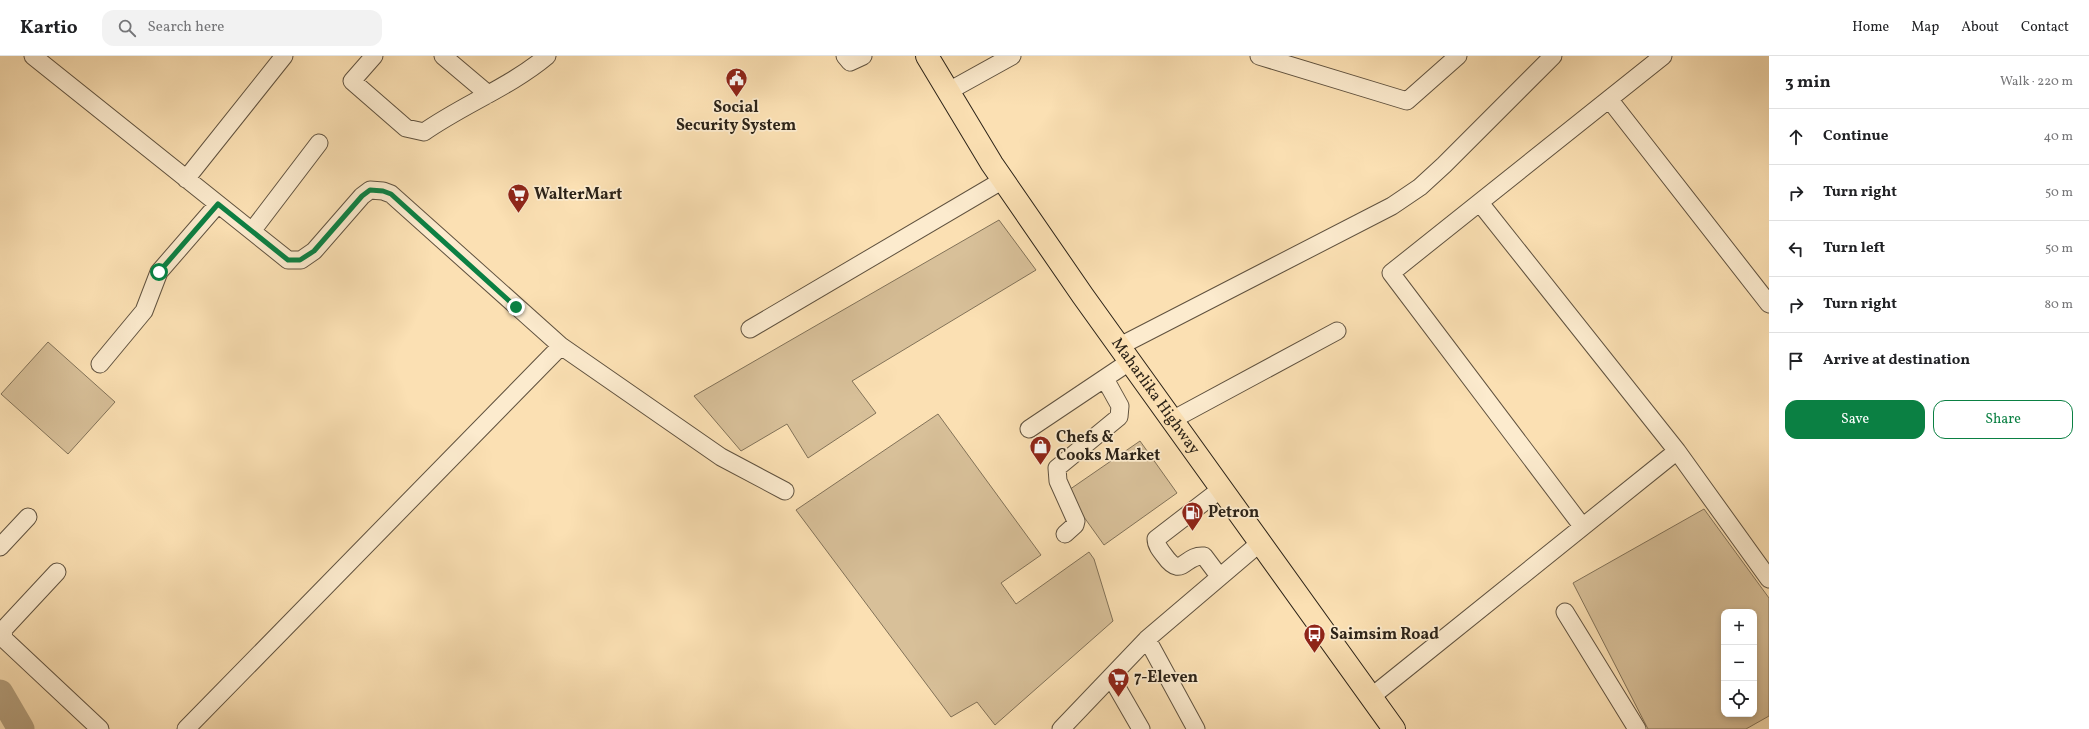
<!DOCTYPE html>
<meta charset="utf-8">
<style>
:root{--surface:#fff;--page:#f2f2f2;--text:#202124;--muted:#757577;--line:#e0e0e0;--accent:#0b8043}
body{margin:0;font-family:Vollkorn,serif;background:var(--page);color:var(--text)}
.controls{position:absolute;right:12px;bottom:12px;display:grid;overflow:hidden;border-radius:8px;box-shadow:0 2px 6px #0003}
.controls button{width:36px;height:36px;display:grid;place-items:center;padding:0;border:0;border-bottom:1px solid var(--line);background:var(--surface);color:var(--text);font:20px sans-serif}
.stop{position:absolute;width:12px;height:12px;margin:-9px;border:3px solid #0b8043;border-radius:50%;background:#fff}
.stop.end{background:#0b8043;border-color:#fff;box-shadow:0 1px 4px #0008}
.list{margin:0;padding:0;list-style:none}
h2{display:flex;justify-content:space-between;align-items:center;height:52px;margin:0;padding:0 16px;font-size:17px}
h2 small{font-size:13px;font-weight:400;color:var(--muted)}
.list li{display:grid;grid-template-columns:26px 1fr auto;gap:12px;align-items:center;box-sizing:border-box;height:56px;padding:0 16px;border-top:1px solid var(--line)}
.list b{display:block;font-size:15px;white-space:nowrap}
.list em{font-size:13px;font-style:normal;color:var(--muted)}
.actions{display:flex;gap:8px;padding:12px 16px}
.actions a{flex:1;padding:9px 0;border:1px solid var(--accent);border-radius:12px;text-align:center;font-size:14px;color:var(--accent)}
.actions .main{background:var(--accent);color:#fff}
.icon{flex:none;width:22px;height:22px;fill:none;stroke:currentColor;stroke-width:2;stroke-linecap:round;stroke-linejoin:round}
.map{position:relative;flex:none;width:1769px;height:673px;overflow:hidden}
header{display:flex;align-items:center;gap:24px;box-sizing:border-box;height:56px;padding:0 20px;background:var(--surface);border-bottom:1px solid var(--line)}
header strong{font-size:19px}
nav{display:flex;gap:22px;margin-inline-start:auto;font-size:14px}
.search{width:280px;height:36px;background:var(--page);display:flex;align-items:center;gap:10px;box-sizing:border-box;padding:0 14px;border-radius:12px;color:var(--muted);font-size:15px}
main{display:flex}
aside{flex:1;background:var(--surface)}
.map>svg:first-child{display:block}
.green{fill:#d8c099;stroke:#827258;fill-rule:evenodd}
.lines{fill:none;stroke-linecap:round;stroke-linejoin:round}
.river{stroke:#b5a07e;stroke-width:27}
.minor-casing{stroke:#60523f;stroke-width:19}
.highway-casing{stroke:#2c2318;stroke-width:24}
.minor{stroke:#fcebce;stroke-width:17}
.highway{stroke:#fbe0b3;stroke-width:22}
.route{stroke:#0b8043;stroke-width:5}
.labels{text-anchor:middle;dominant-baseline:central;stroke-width:3.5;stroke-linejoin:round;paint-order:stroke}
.poi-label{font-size:16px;font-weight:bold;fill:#2c2318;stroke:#fcebce;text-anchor:start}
.street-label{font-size:16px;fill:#2c2318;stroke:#fcebce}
</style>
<header>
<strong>Kartio</strong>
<div class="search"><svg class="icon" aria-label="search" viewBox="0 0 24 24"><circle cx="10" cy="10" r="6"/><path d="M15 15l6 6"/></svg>Search here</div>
<nav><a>Home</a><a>Map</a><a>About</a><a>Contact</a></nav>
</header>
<main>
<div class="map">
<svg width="1769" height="673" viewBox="0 0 1769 673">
<rect width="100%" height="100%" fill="#fbe0b3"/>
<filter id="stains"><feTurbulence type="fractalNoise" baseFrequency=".005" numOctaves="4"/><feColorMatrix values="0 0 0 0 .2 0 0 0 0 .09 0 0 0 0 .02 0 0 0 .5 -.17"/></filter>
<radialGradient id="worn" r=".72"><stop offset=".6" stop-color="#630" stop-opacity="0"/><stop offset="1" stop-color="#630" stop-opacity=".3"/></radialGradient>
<path class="green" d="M999 164 1036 214 852 325 876 357 808 402 787 368 741 395 694 340Z
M48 286 115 346 68 398 1 338Z
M938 358 1041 499 1001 527 1016 548 1089 496 1094 503 1113 565 995 669 977 646 951 661 796 454Z
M1140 385 1177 437 1104 489 1066 436Z
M1704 453 1769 542V660L1746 673H1648L1573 527ZM1724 556H1754V658H1724Z"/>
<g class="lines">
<path class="river" d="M0 637 21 673"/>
<defs>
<path id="minor" d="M33 0 288 204H301L314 195 362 140 370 134 383 135 391 138 561 290 721 401 785 435
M374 0 352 25 406 72 424 76C464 48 510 31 547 0
M443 0 488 38
M845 0 850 6 863 0
M1259 0 1407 45 1458 0
M947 36 1012 0
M1609 43 1769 248
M186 123 284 0
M1480 147 1677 395 1769 523
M252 175 319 87
M750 273 1003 124
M1118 291 1392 150 1420 131 1444 109 1553 0
M100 308 144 255 159 216 218 148
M1172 364 1337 275
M1029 373 1129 306
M1582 470 1391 217 1663 0
M1065 478 1075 469 1076 465 1058 425 1057 412 1119 361 1120 350 1105 323
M0 491 28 461
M57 516 3 574 4 583 100 673
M1219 520 1204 500C1184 498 1182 525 1164 499 1160 494 1156 489 1156 483L1221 433
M1565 556 1637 673
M1147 583 1196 673
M1111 621 1141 673
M1371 641 1677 395
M186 673 561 290
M1061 673 1147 583 1261 486"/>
<g id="highway">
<path id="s1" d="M927 0 992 108 1083 240 1394 673"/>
</g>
</defs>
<use href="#minor" class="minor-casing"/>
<use href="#highway" class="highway-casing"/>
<use href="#minor" class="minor"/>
<use href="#highway" class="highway"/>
</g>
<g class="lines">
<path class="route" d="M159 216 218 148 288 204H300L314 195 362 140 370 134 383 135 391 138 516 251"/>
</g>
<defs>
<symbol id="civic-pin" viewBox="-11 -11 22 30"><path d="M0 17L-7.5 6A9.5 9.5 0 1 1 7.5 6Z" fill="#8f2418" stroke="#fcebce"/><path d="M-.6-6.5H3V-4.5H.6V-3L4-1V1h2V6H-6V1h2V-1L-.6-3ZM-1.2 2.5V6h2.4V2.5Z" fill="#fff"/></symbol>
<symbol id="supermarket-pin" viewBox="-11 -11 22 30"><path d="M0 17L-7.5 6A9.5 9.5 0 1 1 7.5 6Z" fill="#8f2418" stroke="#fcebce"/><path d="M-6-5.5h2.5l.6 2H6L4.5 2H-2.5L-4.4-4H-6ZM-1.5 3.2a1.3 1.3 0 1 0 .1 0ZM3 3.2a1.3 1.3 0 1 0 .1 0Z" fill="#fff"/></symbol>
<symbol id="shop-pin" viewBox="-11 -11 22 30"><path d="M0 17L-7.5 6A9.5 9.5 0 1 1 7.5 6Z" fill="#8f2418" stroke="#fcebce"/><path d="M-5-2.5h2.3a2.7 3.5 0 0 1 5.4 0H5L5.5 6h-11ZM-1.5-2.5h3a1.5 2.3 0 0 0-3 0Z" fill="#fff"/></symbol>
<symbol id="fuel-pin" viewBox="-11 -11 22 30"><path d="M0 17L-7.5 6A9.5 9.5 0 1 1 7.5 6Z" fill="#8f2418" stroke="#fcebce"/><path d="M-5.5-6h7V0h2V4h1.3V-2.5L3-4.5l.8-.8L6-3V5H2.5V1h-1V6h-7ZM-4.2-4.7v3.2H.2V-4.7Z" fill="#fff"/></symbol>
<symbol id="bus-pin" viewBox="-11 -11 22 30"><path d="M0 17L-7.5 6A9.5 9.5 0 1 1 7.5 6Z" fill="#8f2418" stroke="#fcebce"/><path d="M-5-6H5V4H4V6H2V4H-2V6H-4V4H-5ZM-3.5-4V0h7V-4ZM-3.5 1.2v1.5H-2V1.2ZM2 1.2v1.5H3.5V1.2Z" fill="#fff"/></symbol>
</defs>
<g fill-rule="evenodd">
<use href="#civic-pin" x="724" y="10" width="25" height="34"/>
<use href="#supermarket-pin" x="506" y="126" width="25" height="34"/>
<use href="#shop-pin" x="1028" y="378" width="25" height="34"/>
<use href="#fuel-pin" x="1180" y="444" width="25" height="34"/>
<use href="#bus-pin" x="1302" y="566" width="25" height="34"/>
<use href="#supermarket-pin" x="1106" y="610" width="25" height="34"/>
</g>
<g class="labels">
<g class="poi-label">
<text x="736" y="52" text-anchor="middle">Social<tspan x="736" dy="18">Security System</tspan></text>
<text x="534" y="139">WalterMart</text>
<text x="1056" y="382">Chefs &amp;<tspan x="1056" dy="18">Cooks Market</tspan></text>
<text x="1208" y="457">Petron</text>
<text x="1330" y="579">Saimsim Road</text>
<text x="1134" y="622">7-Eleven</text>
</g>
<g class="street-label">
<text stroke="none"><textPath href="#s1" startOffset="410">Maharlika Highway</textPath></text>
</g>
</g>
<rect width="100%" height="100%" filter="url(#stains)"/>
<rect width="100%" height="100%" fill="url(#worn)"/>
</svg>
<div class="controls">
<button>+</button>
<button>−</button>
<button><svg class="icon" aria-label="locate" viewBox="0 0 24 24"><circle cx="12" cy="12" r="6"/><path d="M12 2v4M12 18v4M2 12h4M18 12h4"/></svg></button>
</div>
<div class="stop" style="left:159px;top:216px"></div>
<div class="stop end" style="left:516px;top:251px"></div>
</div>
<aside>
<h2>3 min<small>Walk · 220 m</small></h2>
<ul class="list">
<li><svg class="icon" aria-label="ahead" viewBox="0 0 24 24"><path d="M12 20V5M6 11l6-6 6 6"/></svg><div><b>Continue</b></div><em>40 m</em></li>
<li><svg class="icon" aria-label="right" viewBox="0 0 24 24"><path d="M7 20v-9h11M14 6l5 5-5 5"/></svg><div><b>Turn right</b></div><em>50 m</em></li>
<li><svg class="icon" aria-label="left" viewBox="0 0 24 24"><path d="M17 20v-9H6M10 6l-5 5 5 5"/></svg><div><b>Turn left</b></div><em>50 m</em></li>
<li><svg class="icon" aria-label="right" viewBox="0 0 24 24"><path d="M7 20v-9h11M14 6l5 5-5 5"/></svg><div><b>Turn right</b></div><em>80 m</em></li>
<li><svg class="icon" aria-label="arrive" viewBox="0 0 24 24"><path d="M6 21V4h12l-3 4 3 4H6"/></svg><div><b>Arrive at destination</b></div></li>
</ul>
<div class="actions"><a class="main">Save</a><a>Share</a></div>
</aside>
</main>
